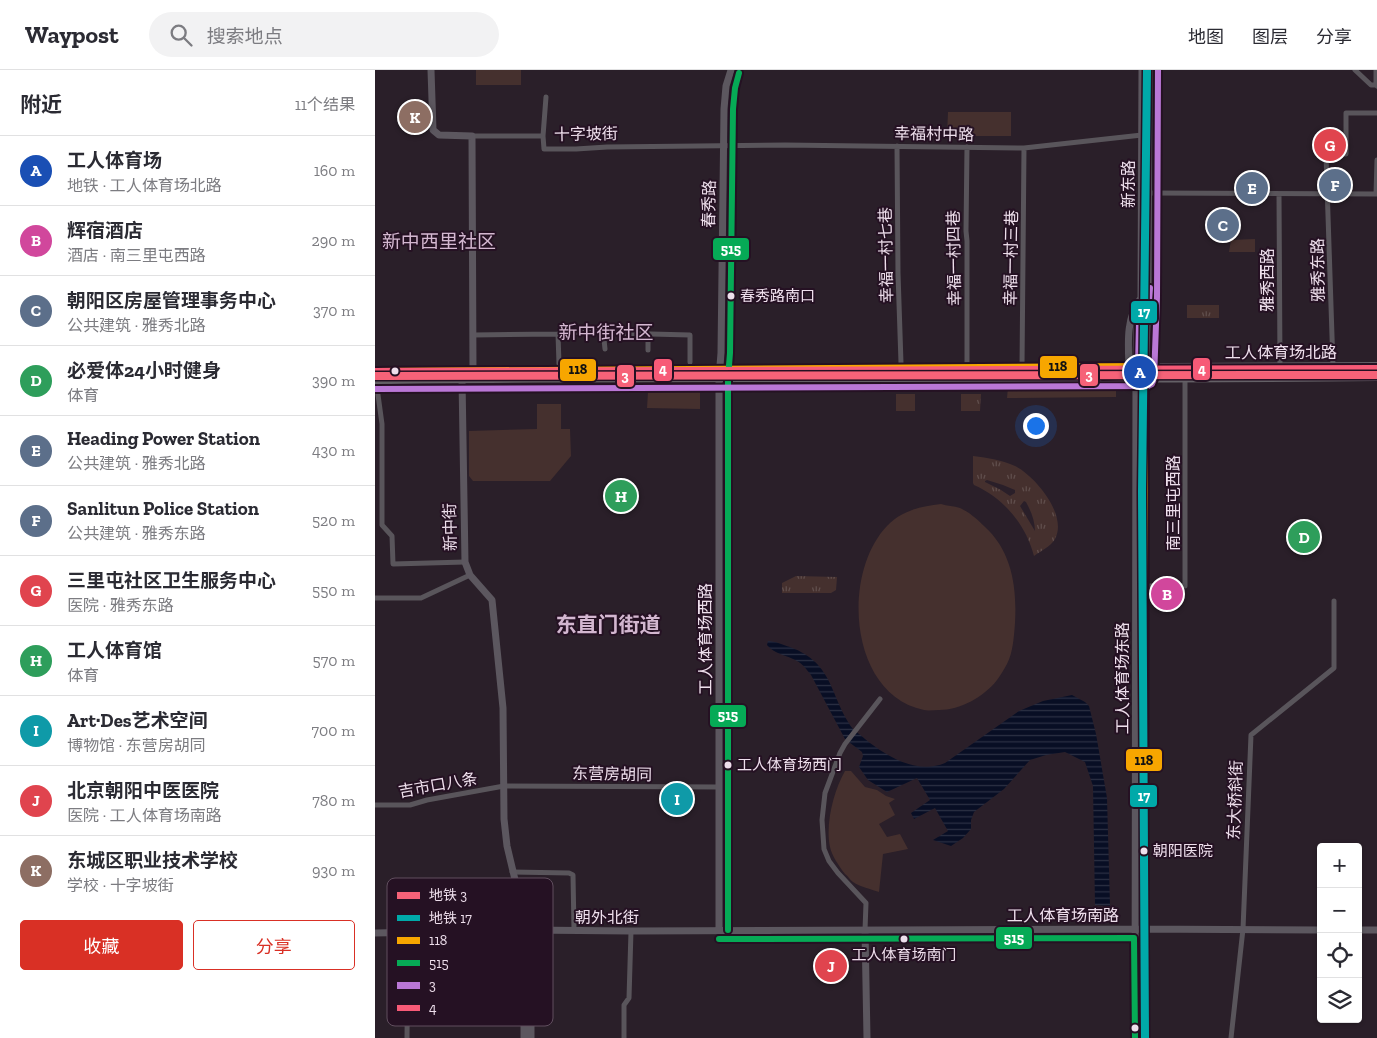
<!DOCTYPE html>
<html lang="zh">
<meta charset="utf-8">
<style>
:root{--surface:#fff;--page:#f2f2f3;--text:#2b2b33;--muted:#7c7c81;--line:#e1e1e2;--accent:#d93025}
body{margin:0;font-family:"Zilla Slab","Noto Sans SC",serif;background:var(--page);color:var(--text)}
.controls{position:absolute;right:15px;bottom:15px;display:grid;overflow:hidden;border-radius:5px;box-shadow:0 1px 4px #0004}
.controls button{width:45px;height:45px;display:grid;place-items:center;padding:0;border:0;border-bottom:1px solid var(--line);background:var(--surface);color:var(--text);font:25px sans-serif}
.you{position:absolute;left:660px;top:355px;width:18px;height:18px;margin:-12px;border:4px solid #fff;border-radius:50%;background:#1a73e8;box-shadow:0 0 0 8px #1a73e833}
.badge{display:grid;place-items:center;width:32px;height:32px;border-radius:50%;background:var(--accent);color:#fff;font-size:16px;font-weight:700}
.pin{position:absolute;translate:-50% -50%;border:2px solid #fff;box-shadow:0 1px 5px #0006}
.list{margin:0;padding:0;list-style:none}
h2{display:flex;justify-content:space-between;align-items:center;height:65px;margin:0;padding:0 20px;font-size:21px}
h2 small{font-size:16px;font-weight:400;color:var(--muted)}
.list li{display:grid;grid-template-columns:32px 1fr auto;gap:15px;align-items:center;box-sizing:border-box;height:70px;padding:0 20px;border-top:1px solid var(--line)}
.list b{display:block;font-size:19px;white-space:nowrap}
.list p{margin:0;font-size:16px;white-space:nowrap;color:var(--muted)}
.list em{font-size:16px;font-style:normal;color:var(--muted)}
.actions{display:flex;gap:10px;padding:15px 20px}
.actions a{flex:1;padding:11px 0;border:1px solid var(--accent);border-radius:5px;text-align:center;font-size:18px;color:var(--accent)}
.actions .main{background:var(--accent);color:#fff}
.icon{flex:none;width:28px;height:28px;fill:none;stroke:currentColor;stroke-width:2;stroke-linecap:round;stroke-linejoin:round}
.map{position:relative;flex:none;width:1002px;height:968px;overflow:hidden}
header{display:flex;align-items:center;gap:30px;box-sizing:border-box;height:70px;padding:0 25px;background:var(--surface);border-bottom:1px solid var(--line)}
header strong{font-size:24px}
nav{display:flex;gap:28px;margin-inline-start:auto;font-size:18px}
.search{width:350px;height:45px;background:var(--page);display:flex;align-items:center;gap:12px;box-sizing:border-box;padding:0 18px;border-radius:28px;color:var(--muted);font-size:19px}
main{display:flex}
aside{flex:1;background:var(--surface)}
.map>svg:first-child{display:block}
.grass{fill:url(#grass-tufts);fill-rule:evenodd}
.green{fill:#45302e}
.water{fill:url(#water-rules)}
.lines{fill:none;stroke-linecap:round;stroke-linejoin:round}
.street{stroke:#59555b;stroke-width:5}
.secondary{stroke:#5c575f;stroke-width:7}
.primary{stroke:#646066;stroke-width:8}
.bus-1-casing{stroke:#251123;stroke-width:10}
.bus-2-casing{stroke:#251123;stroke-width:10}
.bus-3-casing{stroke:#251123;stroke-width:10}
.bus-4-casing{stroke:#251123;stroke-width:10}
.bus-1{stroke:#f7a600;stroke-width:6}
.bus-2{stroke:#06aa56;stroke-width:6}
.bus-3{stroke:#ba77d6;stroke-width:6}
.bus-4{stroke:#f75a77;stroke-width:6}
.metro-1-casing{stroke:#251123;stroke-width:11}
.metro-2-casing{stroke:#251123;stroke-width:11}
.metro-1{stroke:#f66278;stroke-width:8}
.metro-2{stroke:#00a9a9;stroke-width:8}
.bus-dot{fill:#eedfec;stroke:#251123;stroke-width:2}
.labels{text-anchor:middle;dominant-baseline:central;stroke-width:4;stroke-linejoin:round;paint-order:stroke}
.bus-label{font-size:15px;fill:#eedfec;stroke:#251123;text-anchor:start}
.street-label{font-size:16px;fill:#eedfec;stroke:#251123}
.quarter-label{font-size:19px;fill:#d3b7d0;stroke:#251123}
.district-label{font-size:21px;font-weight:bold;fill:#d3b7d0;stroke:#251123}
.key{fill:#251123;stroke:#614f5f;stroke-width:1}
.key-label{font-size:14px;fill:#eedfec}
.line-badge{stroke:#251123;stroke-width:2}
.badge-label{font-size:14px;text-anchor:middle;font-weight:bold;fill:#fff}
.pale-badge-label{font-size:14px;text-anchor:middle;font-weight:bold;fill:#111}
</style>
<header>
<strong>Waypost</strong>
<div class="search"><svg class="icon" aria-label="search" viewBox="0 0 24 24"><circle cx="10" cy="10" r="6"/><path d="M15 15l6 6"/></svg>搜索地点</div>
<nav><a>地图</a><a>图层</a><a>分享</a></nav>
</header>
<main>
<aside>
<h2>附近<small>11个结果</small></h2>
<ul class="list">
<li><span class="badge" style="background:#1a4fb4">A</span><div><b>工人体育场</b><p>地铁 · 工人体育场北路</p></div><em>160 m</em></li>
<li><span class="badge" style="background:#d1479c">B</span><div><b>辉宿酒店</b><p>酒店 · 南三里屯西路</p></div><em>290 m</em></li>
<li><span class="badge" style="background:#5c6f8a">C</span><div><b>朝阳区房屋管理事务中心</b><p>公共建筑 · 雅秀北路</p></div><em>370 m</em></li>
<li><span class="badge" style="background:#2e9e5b">D</span><div><b>必爱体24小时健身</b><p>体育</p></div><em>390 m</em></li>
<li><span class="badge" style="background:#5c6f8a">E</span><div><b>Heading Power Station</b><p>公共建筑 · 雅秀北路</p></div><em>430 m</em></li>
<li><span class="badge" style="background:#5c6f8a">F</span><div><b>Sanlitun Police Station</b><p>公共建筑 · 雅秀东路</p></div><em>520 m</em></li>
<li><span class="badge" style="background:#e0444e">G</span><div><b>三里屯社区卫生服务中心</b><p>医院 · 雅秀东路</p></div><em>550 m</em></li>
<li><span class="badge" style="background:#2e9e5b">H</span><div><b>工人体育馆</b><p>体育</p></div><em>570 m</em></li>
<li><span class="badge" style="background:#0f9aa8">I</span><div><b>Art·Des艺术空间</b><p>博物馆 · 东营房胡同</p></div><em>700 m</em></li>
<li><span class="badge" style="background:#e0444e">J</span><div><b>北京朝阳中医医院</b><p>医院 · 工人体育场南路</p></div><em>780 m</em></li>
<li><span class="badge" style="background:#8d6e63">K</span><div><b>东城区职业技术学校</b><p>学校 · 十字坡街</p></div><em>930 m</em></li>
</ul>
<div class="actions"><a class="main">收藏</a><a>分享</a></div>
</aside>
<div class="map">
<svg width="1002" height="968" viewBox="0 0 1002 968">
<defs>
<pattern id="grass-tufts" width="24" height="20" patternUnits="userSpaceOnUse" patternTransform="scale(1.25)"><rect width="24" height="20" fill="#45302e"/><path d="M3 7l-1-3M5 7V3M7 7l1-3M15 17l-1-3M17 17v-4M19 17l1-3" fill="none" stroke="#604e4c"/></pattern>
<pattern id="water-rules" width="6" height="5" patternUnits="userSpaceOnUse" patternTransform="scale(1.25)"><rect width="6" height="5" fill="#080e24"/><path d="M0 2.5h6" fill="none" stroke="#2c3144"/></pattern>
</defs>
<rect width="100%" height="100%" fill="#2a1f29"/>
<path class="grass" d="M812 235H844V248H812Z
M521 324H540V341H521Z
M586 324H606L605 341H586Z
M598 386C613 388 627 390 640 396 660 406 693 445 680 469 676 476 666 481 659 486 651 455 629 428 599 415L598 413ZM612 410 628 415 640 420V423L635 426 626 420 610 412V411ZM649 431 651 432C656 441 660 451 660 461L645 436Z
M421 506 462 507 461 520 456 523H407V513Z"/>
<path class="green" d="M101 0H146V15H101Z
M573 42H636V66H572Z
M880 169V182H854L856 170Z
M633 317 741 318V327L632 328Z
M273 322H325V339L272 338Z
M162 334H186V359H195L196 386 175 411H98L94 406V361L162 359Z
M566 434C572 436 579 436 585 438 594 442 602 449 609 456 637 481 642 517 640 553 639 566 638 583 632 594 629 599 626 605 622 610 609 627 585 640 564 640 559 640 553 641 549 640 474 625 466 504 512 456 526 441 546 436 566 434Z
M470 701H476L490 717 502 720 511 726 520 729 514 733 520 745 504 754 512 767 525 764 533 779 508 784 504 822C496 819 485 817 478 812 475 810 473 806 470 804 464 796 457 786 455 777 450 754 459 720 470 701Z"/>
<path class="water" d="M393 571C400 571 408 575 415 577 460 594 454 626 478 659 481 662 486 665 490 669 511 686 542 705 570 693L644 641 668 631 697 625 710 632 714 636 721 664 732 728 735 836 720 835 718 716 710 692 690 682 671 685 655 690 629 719 599 742 596 750V759L588 768 576 776 558 770 573 761 560 738 539 749 536 743 555 730 542 708 512 722 493 710 484 697 488 686 487 682 470 669 436 605C432 600 428 594 422 591 412 585 399 584 392 575Z"/>
<g class="lines">
<path class="street" d="M980 0 996 15H1001
M1001 0V15L1002 16
M171 27 168 66 169 79H201L232 77 410 75 649 78 767 65
M97 66H168
M522 76 523 203 526 293
M592 77 591 161 592 171V297
M774 123 1002 124
M904 124 905 296
M1001 124 1002 90
M228 260 230 279
M273 264V280
M98 265 183 264
M184 294 183 264 228 260 237 263 315 265V292
M958 296 951 85 971 84V43H1002
M647 297 649 78
M1 310 7 354V455L17 466 18 494 90 492
M769 516H810V309
M0 528H46L95 505
M0 735H35L52 730 129 716 344 717
M137 802 194 803 198 805 199 860
M490 860 491 833 463 803 454 791 449 779 447 750 450 723 465 683 470 674 505 629
M32 968 33 863
M249 968V935L254 928 256 861
M856 968 868 859 876 665 959 598V531"/>
<path class="secondary" d="M56 0 58 60 64 65 97 66 98 300
M754 296C753 273 751 247 766 228
M87 309 90 492 95 505 117 530 128 638 129 749 132 776 152 860 156 873V968
M344 860V308L346 283 349 39 351 16 356 0
M490 860 492 968
M983 860H1002
M0 863 152 860 256 861 760 859 946 860
M149 968V873L152 860
M760 968 761 290 762 259 766 228 767 0
M769 968 770 308 773 227 774 0"/>
<path class="primary" d="M0 301 1002 296
M0 310C334 305 668 311 1002 307"/>
<defs>
<path id="bus-1" d="M0 301 770 296 769 968"/>
<path id="bus-2" d="M353 860V308L355 283 358 39 360 18 364 3
M344 869 759 868 760 968"/>
<path id="bus-3" d="M728 306 755 305 762 300 763 296 764 253 769 239 774 231 775 218
M0 319 773 316 777 314 779 309 782 227 783 0"/>
<path id="bus-4" d="M0 301C334 298 668 301 1002 298"/>
</defs>
<use href="#bus-1" class="bus-1-casing"/>
<use href="#bus-2" class="bus-2-casing"/>
<use href="#bus-3" class="bus-3-casing"/>
<use href="#bus-4" class="bus-4-casing"/>
<use href="#bus-1" class="bus-1"/>
<use href="#bus-2" class="bus-2"/>
<use href="#bus-3" class="bus-3"/>
<use href="#bus-4" class="bus-4"/>
<defs>
<path id="metro-1" d="M0 306 1002 305"/>
<path id="metro-2" d="M770 968 767 421 772 0"/>
</defs>
<use href="#metro-1" class="metro-1-casing"/>
<use href="#metro-2" class="metro-2-casing"/>
<use href="#metro-1" class="metro-1"/>
<use href="#metro-2" class="metro-2"/>
</g>
<g class="bus-dot">
<circle cx="356" cy="226" r="4.5"/>
<circle cx="20" cy="301" r="4.5"/>
<circle cx="353" cy="695" r="4.5"/>
<circle cx="769" cy="781" r="4.5"/>
<circle cx="529" cy="869" r="4.5"/>
<circle cx="760" cy="958" r="4.5"/>
</g>
<g class="labels">
<g class="bus-label">
<text x="365" y="226">春秀路南口</text>
<text x="362" y="695">工人体育场西门</text>
<text x="778" y="781">朝阳医院</text>
<text x="529" y="885" text-anchor="middle">工人体育场南门</text>
</g>
<g class="street-label">
<text transform="translate(211 64) rotate(-1)">十字坡街</text>
<text transform="translate(559 64) rotate(1)">幸福村中路</text>
<text transform="translate(753 114) rotate(-90)">新东路</text>
<text transform="translate(334 134) rotate(-89)">春秀路</text>
<text transform="translate(511 185) rotate(-91)">幸福一村七巷</text>
<text transform="translate(579 188) rotate(-91)">幸福一村四巷</text>
<text transform="translate(636 188) rotate(-89)">幸福一村三巷</text>
<text transform="translate(943 200) rotate(-91)">雅秀东路</text>
<text transform="translate(892 210) rotate(-90)">雅秀西路</text>
<text x="906" y="282">工人体育场北路</text>
<text transform="translate(798 433) rotate(-90)">南三里屯西路</text>
<text transform="translate(75 457) rotate(-91)">新中街</text>
<text transform="translate(330 569) rotate(-90)">工人体育场西路</text>
<text transform="translate(747 608) rotate(-90)">工人体育场东路</text>
<text transform="translate(237 704) rotate(1)">东营房胡同</text>
<text transform="translate(63 715) rotate(-10)">吉市口八条</text>
<text transform="translate(860 730) rotate(-88)">东大桥斜街</text>
<text x="688" y="845">工人体育场南路</text>
<text x="232" y="847">朝外北街</text>
</g>
<g class="quarter-label">
<text x="64" y="171">新中西里社区</text>
<text x="231" y="262">新中街社区</text>
</g>
<g class="district-label">
<text x="233" y="554">东直门街道</text>
</g>
</g>
<rect x="12" y="808" width="166" height="148" rx="8" class="key"/>
<rect x="22" y="822" width="23" height="7" fill="#f66278"/>
<rect x="22" y="845" width="23" height="6" fill="#00a9a9"/>
<rect x="22" y="867" width="23" height="7" fill="#f7a600"/>
<rect x="22" y="890" width="23" height="6" fill="#06aa56"/>
<rect x="22" y="912" width="23" height="7" fill="#ba77d6"/>
<rect x="22" y="935" width="23" height="6" fill="#f75a77"/>
<g class="key-label">
<text x="54" y="830">地铁 3</text>
<text x="54" y="853">地铁 17</text>
<text x="54" y="875">118</text>
<text x="54" y="898">515</text>
<text x="54" y="920">3</text>
<text x="54" y="943">4</text>
</g>
<g class="line-badge">
<rect x="337" y="167" width="38" height="24" rx="5" fill="#06aa56"/>
<rect x="755" y="230" width="28" height="24" rx="5" fill="#00a9a9"/>
<rect x="664" y="285" width="39" height="24" rx="5" fill="#f7a600"/>
<rect x="817" y="287" width="19" height="24" rx="5" fill="#f75a77"/>
<rect x="278" y="288" width="20" height="24" rx="5" fill="#f75a77"/>
<rect x="184" y="288" width="38" height="24" rx="5" fill="#f7a600"/>
<rect x="704" y="293" width="20" height="24" rx="5" fill="#f66278"/>
<rect x="241" y="294" width="19" height="24" rx="5" fill="#f66278"/>
<rect x="334" y="634" width="38" height="24" rx="5" fill="#06aa56"/>
<rect x="750" y="678" width="38" height="24" rx="5" fill="#f7a600"/>
<rect x="754" y="714" width="29" height="24" rx="5" fill="#00a9a9"/>
<rect x="620" y="856" width="38" height="24" rx="5" fill="#06aa56"/>
</g>
<g class="badge-label">
<text x="356" y="184">515</text>
<text x="769" y="247">17</text>
<text x="827" y="304">4</text>
<text x="288" y="304">4</text>
<text x="714" y="310">3</text>
<text x="250" y="311">3</text>
<text x="353" y="650">515</text>
<text x="769" y="731">17</text>
<text x="639" y="873">515</text>
</g>
<g class="pale-badge-label">
<text x="683" y="301">118</text>
<text x="203" y="304">118</text>
<text x="769" y="695">118</text>
</g>
</svg>
<div class="controls">
<button>+</button>
<button>−</button>
<button><svg class="icon" aria-label="locate" viewBox="0 0 24 24"><circle cx="12" cy="12" r="6"/><path d="M12 2v4M12 18v4M2 12h4M18 12h4"/></svg></button>
<button><svg class="icon" aria-label="layers" viewBox="0 0 24 24"><path d="M12 4l9 5-9 5-9-5zM3 14l9 5 9-5"/></svg></button>
</div>
<div class="you"></div>
<div class="pin badge" style="left:765px;top:302px;background:#1a4fb4">A</div>
<div class="pin badge" style="left:792px;top:524px;background:#d1479c">B</div>
<div class="pin badge" style="left:848px;top:155px;background:#5c6f8a">C</div>
<div class="pin badge" style="left:929px;top:467px;background:#2e9e5b">D</div>
<div class="pin badge" style="left:877px;top:118px;background:#5c6f8a">E</div>
<div class="pin badge" style="left:960px;top:115px;background:#5c6f8a">F</div>
<div class="pin badge" style="left:955px;top:75px;background:#e0444e">G</div>
<div class="pin badge" style="left:246px;top:426px;background:#2e9e5b">H</div>
<div class="pin badge" style="left:302px;top:729px;background:#0f9aa8">I</div>
<div class="pin badge" style="left:456px;top:896px;background:#e0444e">J</div>
<div class="pin badge" style="left:40px;top:47px;background:#8d6e63">K</div>
</div>
</main>
